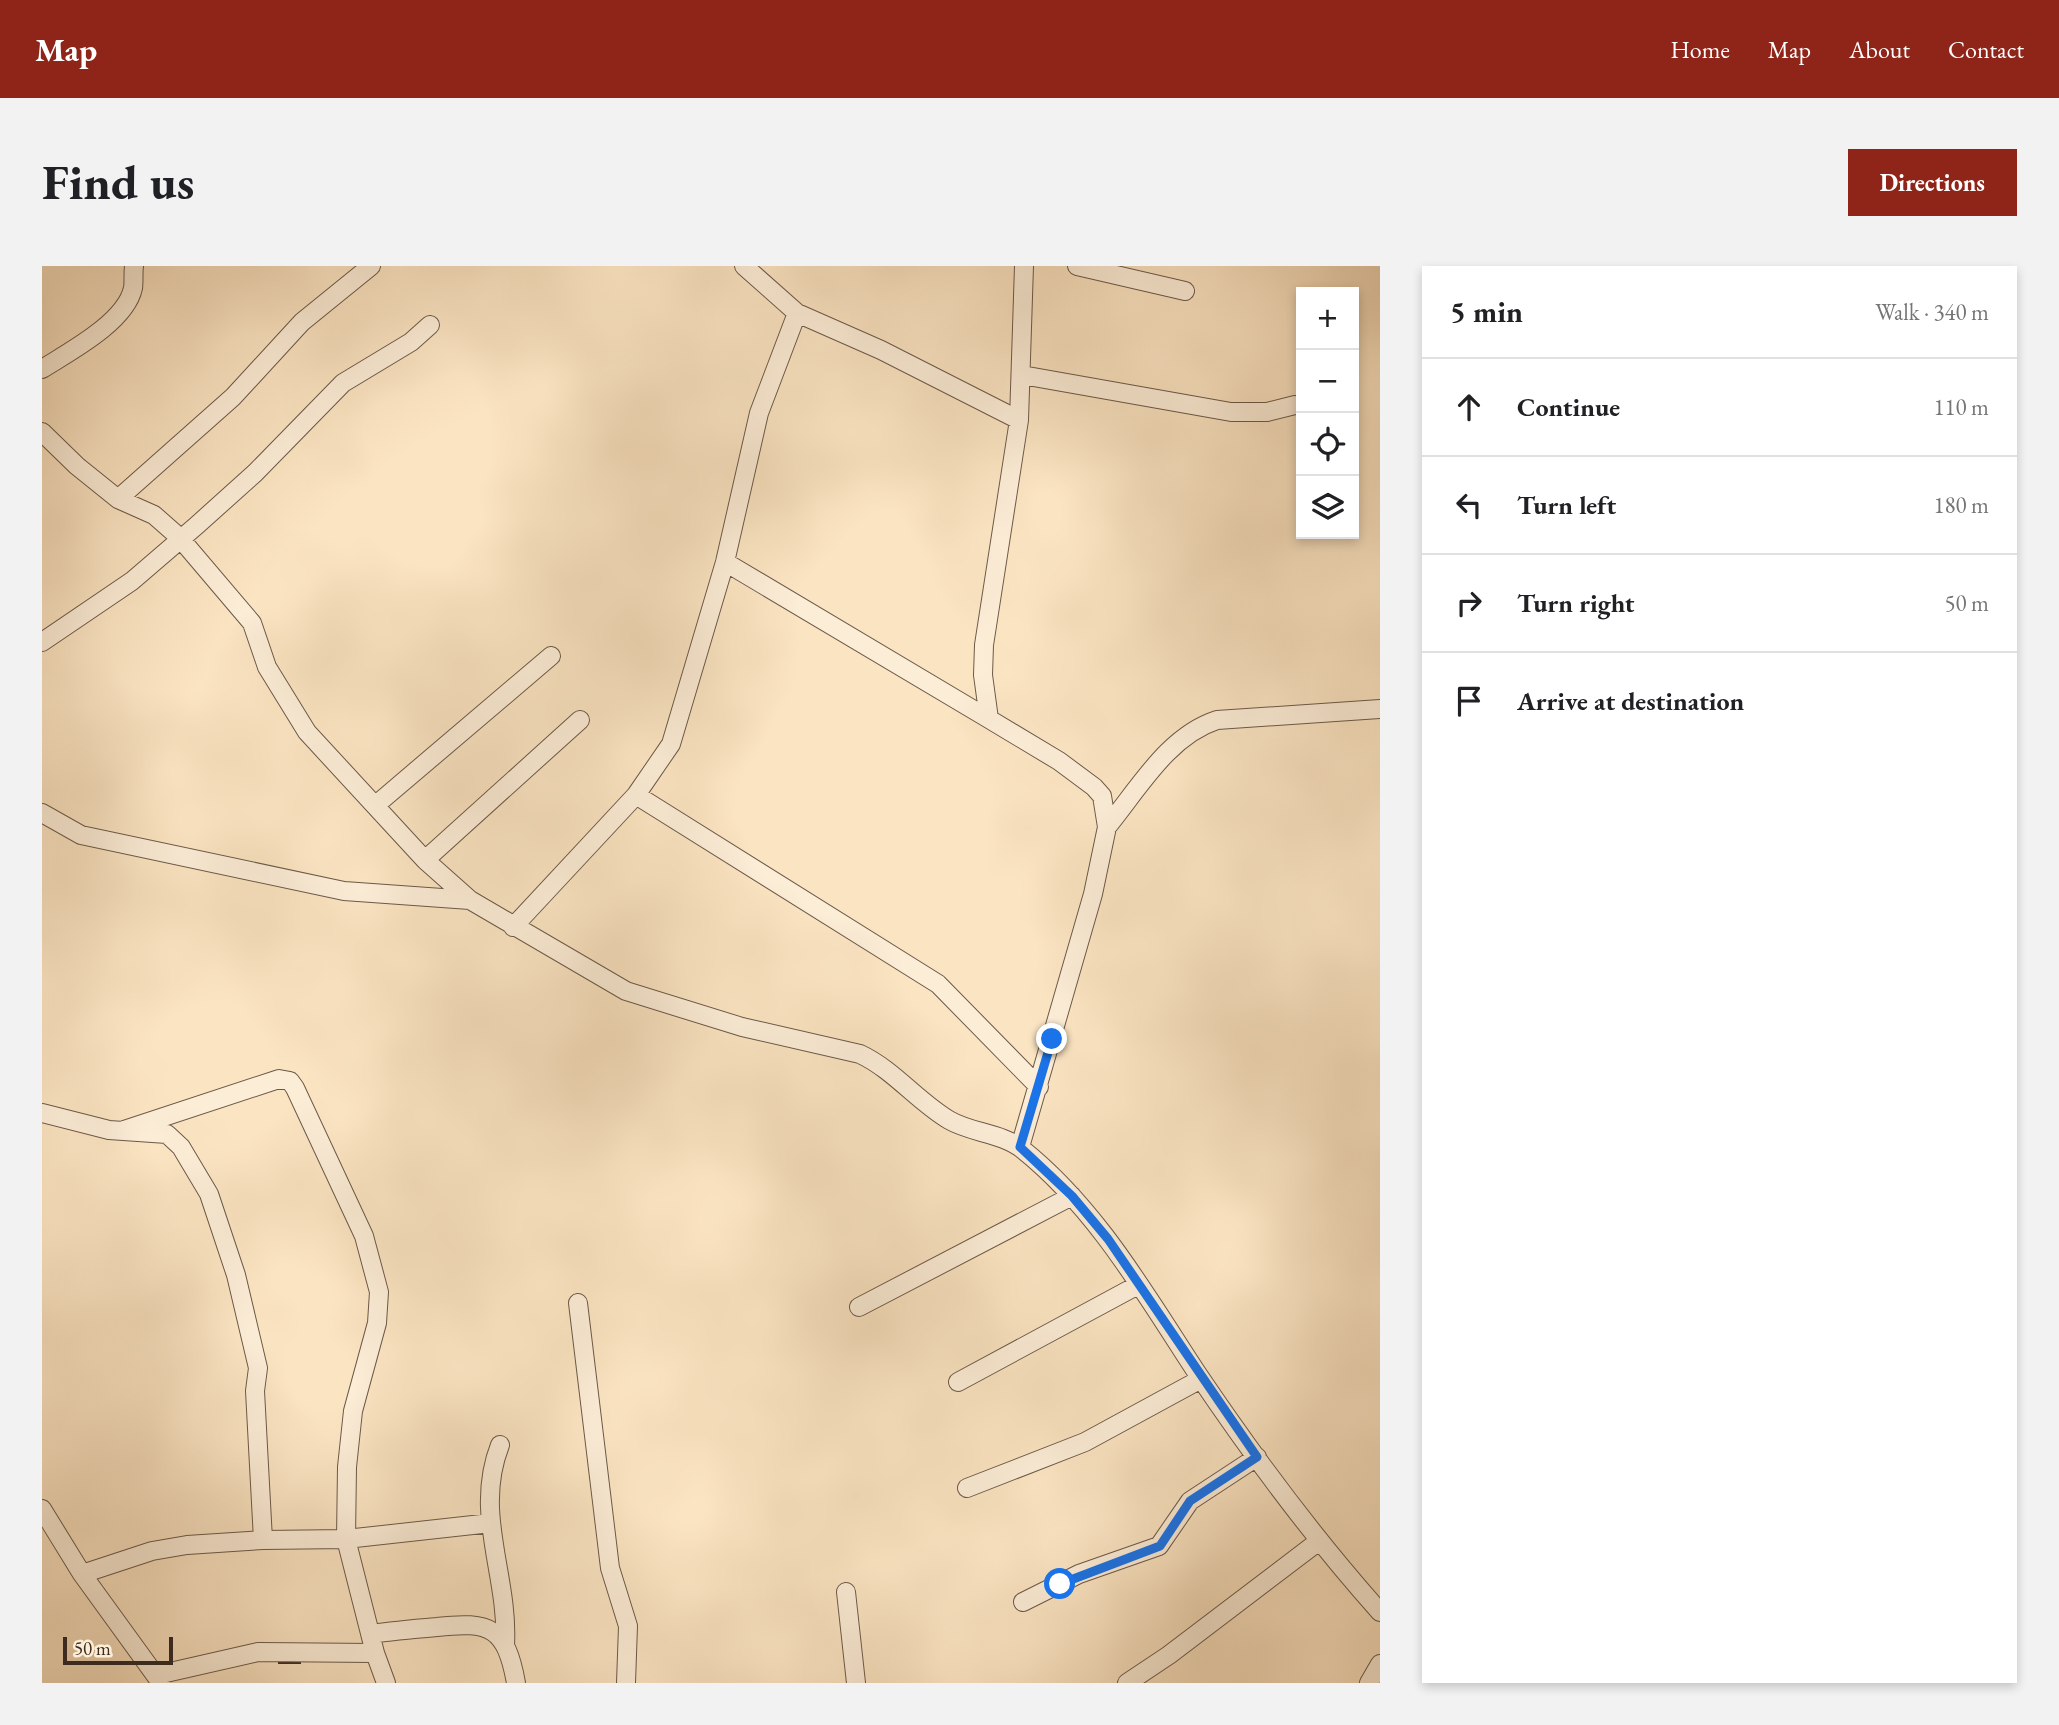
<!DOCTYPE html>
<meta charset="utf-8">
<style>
:root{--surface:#fff;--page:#f2f2f2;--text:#202124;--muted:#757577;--line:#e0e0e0;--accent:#8f2418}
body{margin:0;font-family:"EB Garamond",serif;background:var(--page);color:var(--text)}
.controls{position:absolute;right:21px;top:21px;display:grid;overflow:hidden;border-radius:0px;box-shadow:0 4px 10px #0003}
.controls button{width:63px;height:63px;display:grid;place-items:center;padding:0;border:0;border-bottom:2px solid var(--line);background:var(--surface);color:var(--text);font:35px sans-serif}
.scale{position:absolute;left:21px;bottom:18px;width:110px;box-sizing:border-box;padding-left:7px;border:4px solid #3d2b1f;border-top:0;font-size:19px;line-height:24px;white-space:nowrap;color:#3d2b1f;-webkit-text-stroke:5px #fcedd7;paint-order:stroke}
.stop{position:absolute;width:21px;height:21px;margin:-16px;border:5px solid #1a73e8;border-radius:50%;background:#fff}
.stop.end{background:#1a73e8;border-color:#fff;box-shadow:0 2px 7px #0008}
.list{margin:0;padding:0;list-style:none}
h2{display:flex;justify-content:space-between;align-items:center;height:91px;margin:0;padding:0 28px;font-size:30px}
h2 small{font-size:23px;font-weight:400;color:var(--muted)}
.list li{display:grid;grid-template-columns:46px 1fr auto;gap:21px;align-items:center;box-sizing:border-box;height:98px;padding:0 28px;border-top:2px solid var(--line)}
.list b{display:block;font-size:26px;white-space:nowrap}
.list em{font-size:23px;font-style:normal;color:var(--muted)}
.icon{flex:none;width:38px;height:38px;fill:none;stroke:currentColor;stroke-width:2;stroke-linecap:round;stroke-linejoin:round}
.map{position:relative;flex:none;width:1338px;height:1417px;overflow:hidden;border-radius:0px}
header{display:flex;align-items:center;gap:42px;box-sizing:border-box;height:98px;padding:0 35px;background:var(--accent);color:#fff}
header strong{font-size:33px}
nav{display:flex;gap:38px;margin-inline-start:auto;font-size:24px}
.intro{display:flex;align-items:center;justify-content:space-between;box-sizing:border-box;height:168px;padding:0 42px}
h1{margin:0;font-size:49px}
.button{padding:18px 32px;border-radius:0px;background:var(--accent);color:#fff;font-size:24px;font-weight:700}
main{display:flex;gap:42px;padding:0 42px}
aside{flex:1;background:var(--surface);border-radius:0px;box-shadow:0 4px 10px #0003}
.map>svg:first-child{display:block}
.building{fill:#e69f84;stroke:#3d2b1f;stroke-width:2}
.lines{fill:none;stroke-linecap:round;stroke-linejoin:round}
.minor-casing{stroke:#6c5948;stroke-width:20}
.minor{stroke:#fcedd7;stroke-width:18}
.route{stroke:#1a73e8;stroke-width:9}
</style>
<header>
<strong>Map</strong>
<nav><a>Home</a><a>Map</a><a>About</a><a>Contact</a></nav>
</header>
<div class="intro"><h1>Find us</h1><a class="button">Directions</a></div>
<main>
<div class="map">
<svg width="1338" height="1417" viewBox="0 0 1338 1417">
<rect width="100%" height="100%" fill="#fbe4c2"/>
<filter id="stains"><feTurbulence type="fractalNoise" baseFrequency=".00286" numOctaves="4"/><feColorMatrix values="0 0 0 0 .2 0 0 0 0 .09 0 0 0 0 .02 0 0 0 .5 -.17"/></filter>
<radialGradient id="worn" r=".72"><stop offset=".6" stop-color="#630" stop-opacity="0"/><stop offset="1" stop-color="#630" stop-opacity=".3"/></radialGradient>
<path class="building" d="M237 1388 258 1389V1397H237Z"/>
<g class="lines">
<defs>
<path id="minor" d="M702 0 755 47 839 84 977 154
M1035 0 1143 25
M0 103C27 86 84 56 91 22 92 16 91 7 92 0
M980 109 1189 146H1225L1253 139
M0 166 35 200 76 233 112 249 137 271 210 357 225 401 265 466 383 594 428 634 584 725 700 761 818 788C852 804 875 835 907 854 929 867 960 867 980 883 1055 943 1103 1028 1155 1107 1211 1190 1271 1271 1338 1346
M76 233 191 131 260 56 329 0
M683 296 947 453
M0 376 90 315 154 260 213 207 301 117 369 76 388 59
M594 529 896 718 997 821
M335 538 509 390
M0 547 39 569 302 625 428 634
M1065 561C1097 522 1126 470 1175 454L1338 443
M383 594 538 454
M471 661 594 529 629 478 683 296 717 147 755 47
M0 847 67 864 125 868 139 881 167 928 194 1009 216 1102 213 1125 221 1274
M82 864 237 813 248 815 253 822 322 970 337 1026 335 1057 311 1145 305 1201 304 1273 333 1387 344 1417
M978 881 1051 628 1065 561 1060 530 1052 521 1017 495 947 453 941 409 942 379 977 154 982 0
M536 1037 568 1302 586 1360 584 1417
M817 1041 1030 930
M916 1116 1096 1019
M458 1179C431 1248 467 1309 463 1379
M925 1222 1043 1176 1159 1113
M0 1243 40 1308 119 1417
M40 1308 110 1285 145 1279 221 1274 304 1273 449 1257
M804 1326 814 1417
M981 1336 1037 1308 1117 1280 1148 1235 1215 1191
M328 1368C350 1365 372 1363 395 1361 448 1355 464 1361 474 1417
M115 1409 216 1386 333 1387
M1085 1417 1127 1389 1277 1275
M1327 1417 1338 1398"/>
</defs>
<use href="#minor" class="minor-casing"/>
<use href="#minor" class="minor"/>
</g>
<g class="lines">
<path class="route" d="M1010 773 978 881 1030 930 1066 973 1215 1191 1148 1235 1118 1280 1018 1318"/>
</g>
<rect width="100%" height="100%" filter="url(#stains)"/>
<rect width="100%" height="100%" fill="url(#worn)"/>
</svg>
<div class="controls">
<button>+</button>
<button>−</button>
<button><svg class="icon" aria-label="locate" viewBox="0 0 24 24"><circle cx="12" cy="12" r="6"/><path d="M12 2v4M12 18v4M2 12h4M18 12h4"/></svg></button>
<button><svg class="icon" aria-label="layers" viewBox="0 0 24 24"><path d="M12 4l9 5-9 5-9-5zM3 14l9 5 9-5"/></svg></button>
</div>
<div class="scale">50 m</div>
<div class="stop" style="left:1018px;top:1318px"></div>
<div class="stop end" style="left:1010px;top:773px"></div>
</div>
<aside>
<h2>5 min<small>Walk · 340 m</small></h2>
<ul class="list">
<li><svg class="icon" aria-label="ahead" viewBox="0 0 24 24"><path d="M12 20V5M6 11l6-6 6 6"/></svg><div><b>Continue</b></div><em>110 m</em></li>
<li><svg class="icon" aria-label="left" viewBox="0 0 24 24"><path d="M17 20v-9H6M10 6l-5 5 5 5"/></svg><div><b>Turn left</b></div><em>180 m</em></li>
<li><svg class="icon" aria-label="right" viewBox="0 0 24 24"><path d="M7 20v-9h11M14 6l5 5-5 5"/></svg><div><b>Turn right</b></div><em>50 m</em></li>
<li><svg class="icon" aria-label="arrive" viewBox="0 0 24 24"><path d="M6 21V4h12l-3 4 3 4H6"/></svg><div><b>Arrive at destination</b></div></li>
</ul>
</aside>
</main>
